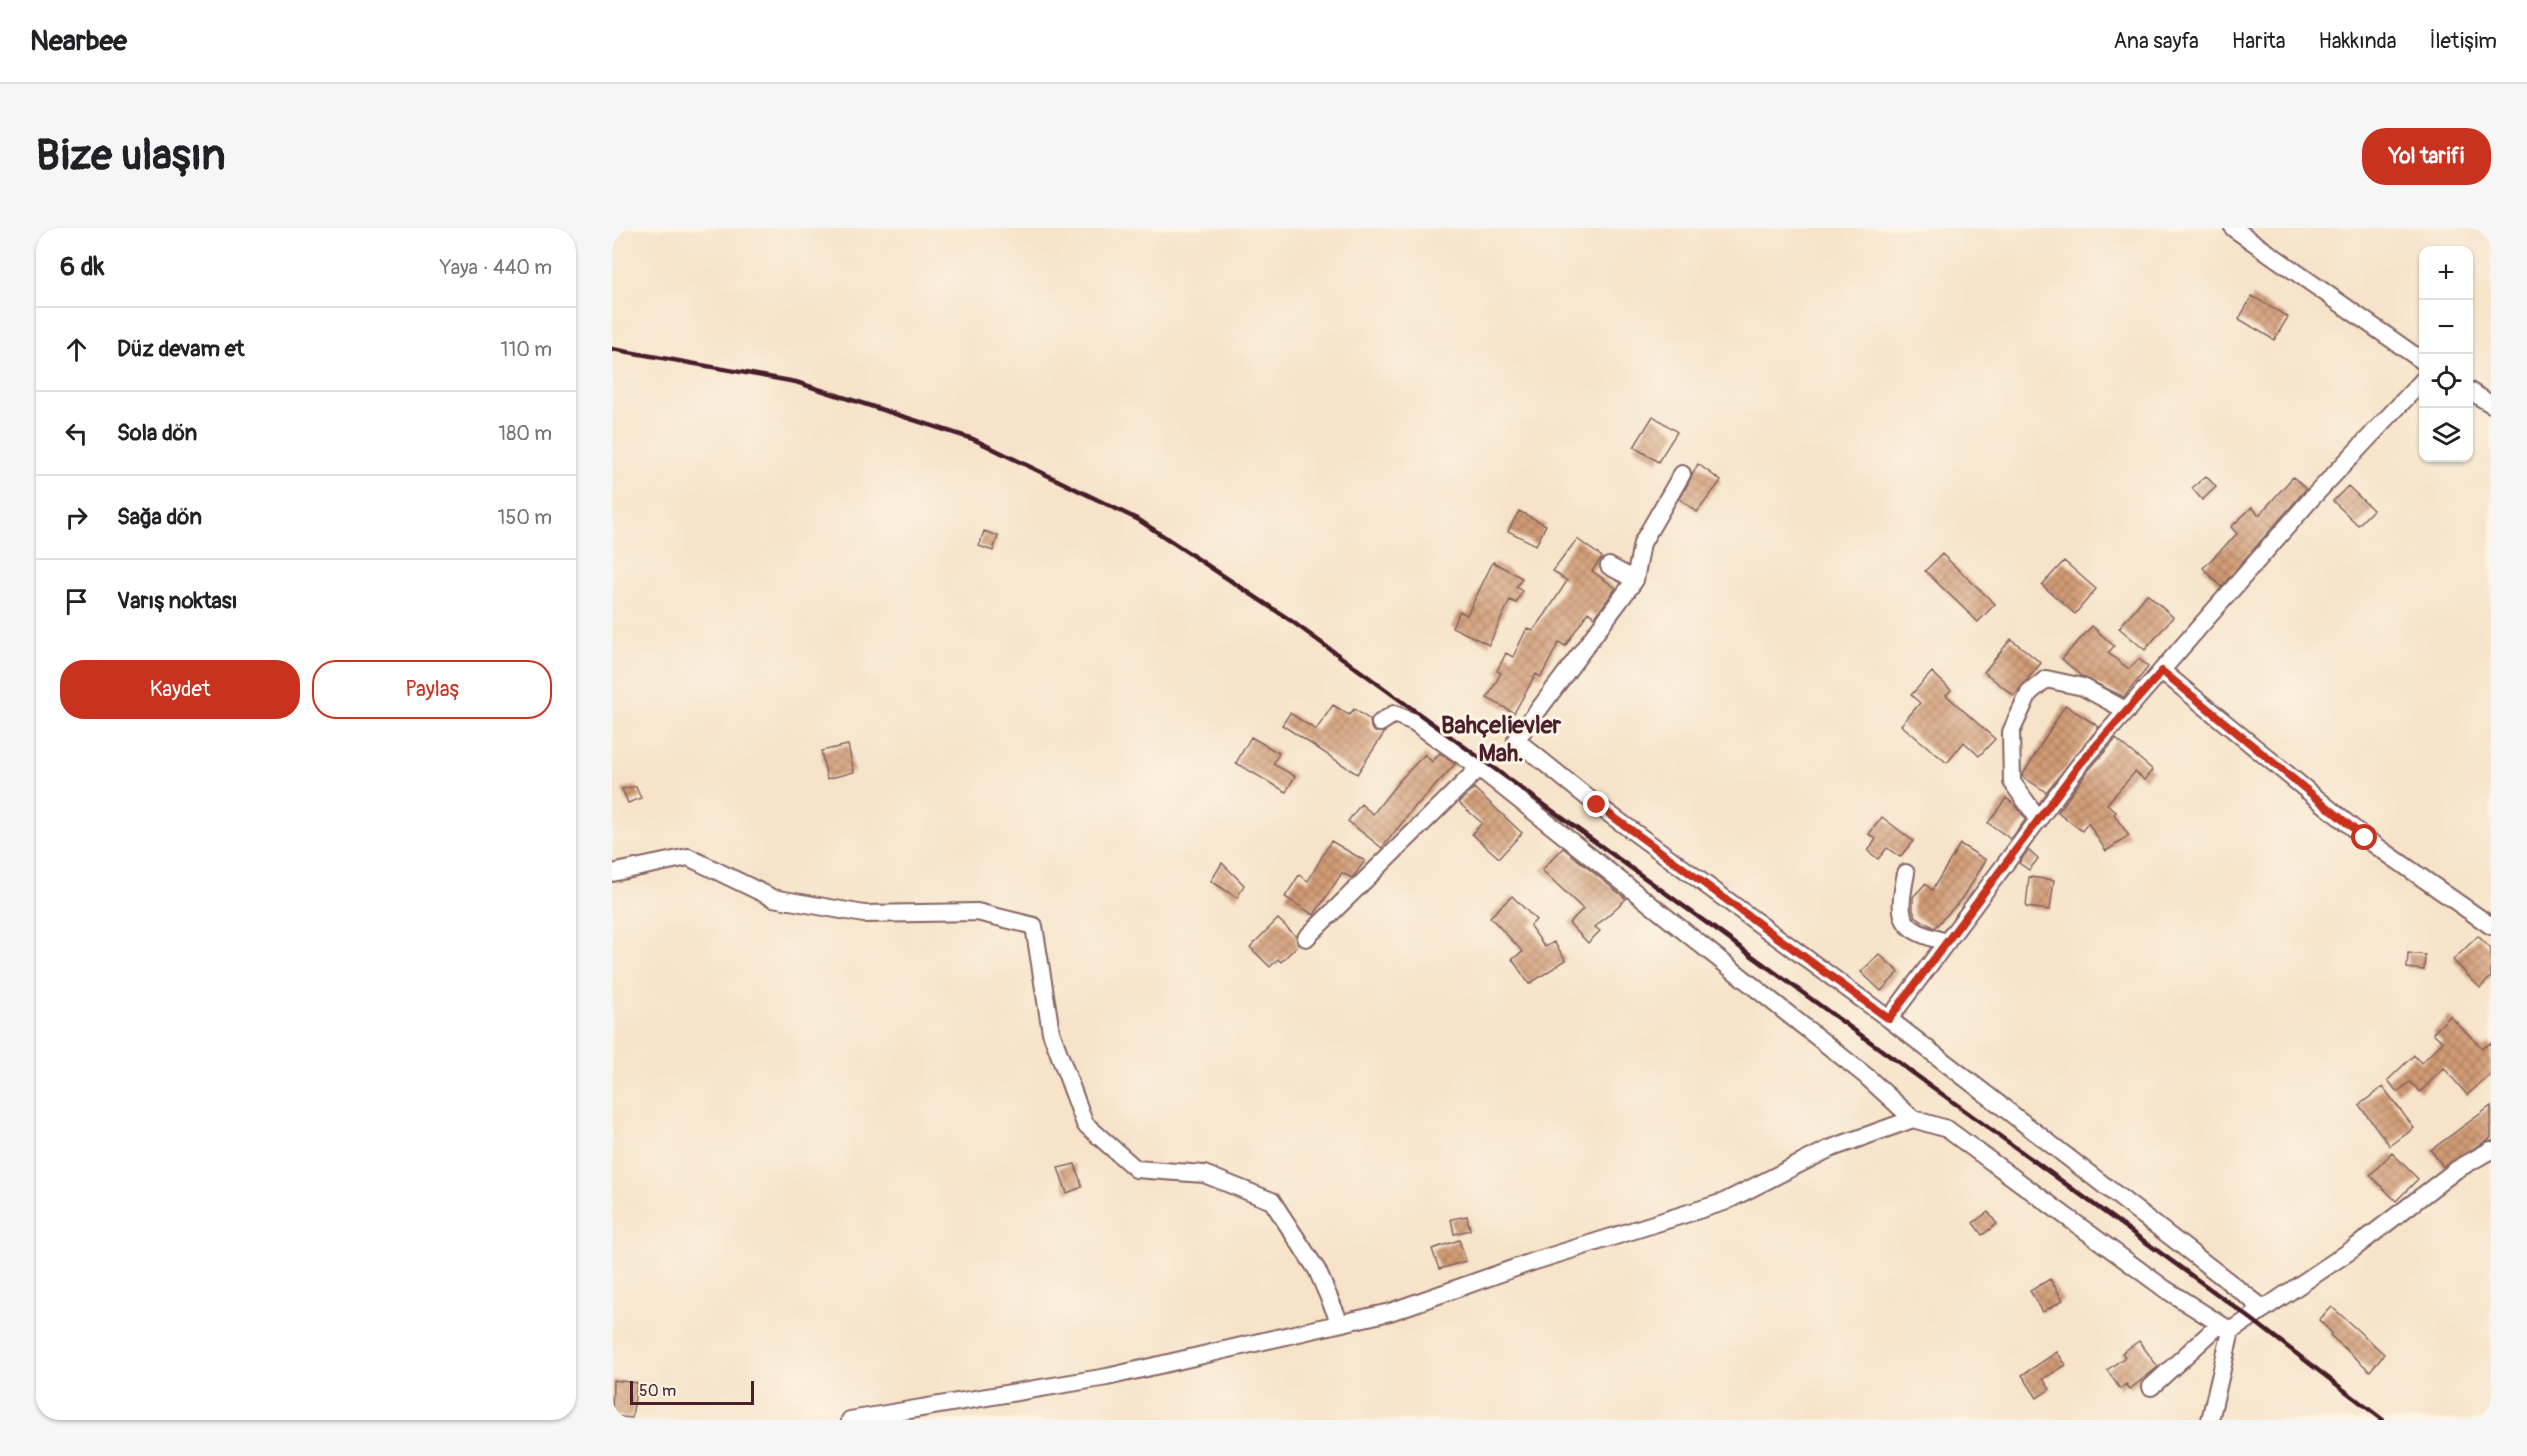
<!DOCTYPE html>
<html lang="tr">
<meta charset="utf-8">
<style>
:root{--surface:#fff;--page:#f6f6f6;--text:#202124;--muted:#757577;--line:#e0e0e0;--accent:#c8321e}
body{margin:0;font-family:Pangolin,sans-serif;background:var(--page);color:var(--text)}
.controls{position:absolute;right:18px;top:18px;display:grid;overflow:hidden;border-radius:12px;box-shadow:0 2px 4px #0004}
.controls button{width:54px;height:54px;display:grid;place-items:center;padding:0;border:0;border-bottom:2px solid var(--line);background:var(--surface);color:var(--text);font:30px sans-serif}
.scale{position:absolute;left:18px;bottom:15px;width:124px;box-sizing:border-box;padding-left:6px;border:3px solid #4a1f2b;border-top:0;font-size:16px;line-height:21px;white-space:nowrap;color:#4a1f2b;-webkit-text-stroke:4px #fcf5e5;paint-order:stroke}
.stop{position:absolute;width:18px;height:18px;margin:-14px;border:4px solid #c8321e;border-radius:50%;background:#fff}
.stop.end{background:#c8321e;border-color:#fff;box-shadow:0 2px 6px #0008}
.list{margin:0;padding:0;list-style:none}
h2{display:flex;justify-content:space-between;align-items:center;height:78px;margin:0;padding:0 24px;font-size:26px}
h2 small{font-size:20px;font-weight:400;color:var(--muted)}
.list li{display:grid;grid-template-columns:39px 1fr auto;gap:18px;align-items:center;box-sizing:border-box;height:84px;padding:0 24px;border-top:2px solid var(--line)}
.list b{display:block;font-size:22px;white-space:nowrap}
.list em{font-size:20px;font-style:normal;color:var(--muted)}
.actions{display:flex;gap:12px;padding:18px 24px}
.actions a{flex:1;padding:14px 0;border:2px solid var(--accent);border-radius:24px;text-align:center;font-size:21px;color:var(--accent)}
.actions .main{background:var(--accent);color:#fff}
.icon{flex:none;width:33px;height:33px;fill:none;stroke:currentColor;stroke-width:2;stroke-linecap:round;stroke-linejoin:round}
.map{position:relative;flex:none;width:1879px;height:1192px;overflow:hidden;border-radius:24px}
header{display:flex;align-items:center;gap:36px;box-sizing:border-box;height:84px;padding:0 30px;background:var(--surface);border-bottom:2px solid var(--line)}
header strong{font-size:28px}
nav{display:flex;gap:33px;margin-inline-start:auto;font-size:21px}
.intro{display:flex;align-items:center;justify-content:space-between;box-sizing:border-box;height:144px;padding:0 36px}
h1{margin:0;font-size:42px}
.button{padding:15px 27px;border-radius:24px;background:var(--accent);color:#fff;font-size:21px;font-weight:700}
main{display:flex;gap:36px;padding:0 36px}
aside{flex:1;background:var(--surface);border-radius:24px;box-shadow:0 2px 4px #0004}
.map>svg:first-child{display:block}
.building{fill:url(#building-cross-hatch)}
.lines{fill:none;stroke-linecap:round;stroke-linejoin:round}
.minor-casing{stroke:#866462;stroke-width:20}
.minor{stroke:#fff;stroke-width:16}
.rail{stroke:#4a1f2b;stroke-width:4.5}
.route{stroke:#c8321e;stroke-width:8}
.labels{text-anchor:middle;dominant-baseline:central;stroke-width:6;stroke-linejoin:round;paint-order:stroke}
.district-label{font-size:24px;font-weight:bold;fill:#4a1f2b;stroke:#fcf5e5}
</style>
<header>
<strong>Nearbee</strong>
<nav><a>Ana sayfa</a><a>Harita</a><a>Hakkında</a><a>İletişim</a></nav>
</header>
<div class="intro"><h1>Bize ulaşın</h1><a class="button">Yol tarifi</a></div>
<main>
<aside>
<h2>6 dk<small>Yaya · 440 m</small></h2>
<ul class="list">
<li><svg class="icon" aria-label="ahead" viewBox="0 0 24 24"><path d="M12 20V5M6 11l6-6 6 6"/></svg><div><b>Düz devam et</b></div><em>110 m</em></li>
<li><svg class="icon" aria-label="left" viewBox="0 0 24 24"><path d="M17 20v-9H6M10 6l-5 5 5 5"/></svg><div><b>Sola dön</b></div><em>180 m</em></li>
<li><svg class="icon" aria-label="right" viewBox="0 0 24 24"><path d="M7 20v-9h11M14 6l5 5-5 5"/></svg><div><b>Sağa dön</b></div><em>150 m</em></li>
<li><svg class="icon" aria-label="arrive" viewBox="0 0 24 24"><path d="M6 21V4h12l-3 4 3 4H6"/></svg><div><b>Varış noktası</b></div></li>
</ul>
<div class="actions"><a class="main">Kaydet</a><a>Paylaş</a></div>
</aside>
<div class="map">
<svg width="1879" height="1192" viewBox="0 0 1879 1192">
<defs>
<pattern id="building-cross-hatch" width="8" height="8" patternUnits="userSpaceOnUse" patternTransform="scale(1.5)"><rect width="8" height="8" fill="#d19b75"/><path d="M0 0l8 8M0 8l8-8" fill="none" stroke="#ac7e60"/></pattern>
</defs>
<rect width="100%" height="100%" fill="#fcf5e5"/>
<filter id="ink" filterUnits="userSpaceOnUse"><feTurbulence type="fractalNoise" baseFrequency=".0167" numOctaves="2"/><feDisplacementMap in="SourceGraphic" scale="12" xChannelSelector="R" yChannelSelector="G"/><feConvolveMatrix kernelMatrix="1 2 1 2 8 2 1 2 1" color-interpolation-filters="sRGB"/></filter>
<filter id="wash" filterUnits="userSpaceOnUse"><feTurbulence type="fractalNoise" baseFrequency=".008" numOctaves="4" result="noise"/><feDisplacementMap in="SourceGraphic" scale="24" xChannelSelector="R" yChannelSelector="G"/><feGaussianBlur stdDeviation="1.35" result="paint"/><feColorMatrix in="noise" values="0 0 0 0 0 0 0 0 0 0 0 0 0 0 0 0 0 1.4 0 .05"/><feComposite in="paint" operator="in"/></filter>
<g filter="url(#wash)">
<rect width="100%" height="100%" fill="#f6e3c9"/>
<g id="blocks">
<path class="building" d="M1640 68 1676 89 1662 112 1627 91Z
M1041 188 1065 204 1046 234 1022 219Z
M1086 236 1109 253 1085 284 1068 271Z
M1594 248 1604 259 1590 272 1580 260Z
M1681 249 1694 261 1609 359 1591 340 1625 306 1619 299 1640 279 1647 287Z
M1736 258 1761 282 1746 297 1721 273Z
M907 283 934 297 924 317 896 303Z
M372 303 386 308 381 323 367 318Z
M965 311 990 329 980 343 1004 360 983 389 976 384 953 418 947 414 929 449 924 446 902 485 875 470 889 445 885 443 894 425 901 429 915 400 921 403 933 387 955 353 941 343Z
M1330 326 1383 376 1366 394 1313 343Z
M1452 333 1484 361 1463 386 1430 357Z
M881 334 910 350 904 359 910 363 904 375 898 372 877 417 840 399 848 383 855 387Z
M1535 366 1561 389 1533 422 1507 400Z
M1480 398 1502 418 1496 425 1517 441 1527 431 1536 439 1512 469 1469 448 1450 431Z
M1399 411 1429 435 1402 468 1372 444Z
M1320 444 1339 462 1334 467 1383 511 1367 528 1352 514 1335 535 1289 497 1308 475 1299 467Z
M721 477 737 487 742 481 758 492 759 500 763 504H773L745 546 670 497 678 485 704 502Z
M1453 477 1487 499 1434 564 1410 548Z
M639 509 667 525 661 536 683 548 674 564 624 535Z
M1504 511 1541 542 1533 552 1523 544 1495 576 1504 584 1502 586 1517 608 1494 623 1476 595 1470 603 1446 584 1476 543Z
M236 517 242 544 215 551 209 523Z
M828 525 843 536 806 577 805 576 770 620 736 593 749 576 761 586 788 552 813 526 820 534Z
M24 558 29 570 16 575 10 561Z
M862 560 910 605 887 630 860 606 870 595 847 575Z
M1394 570 1403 577 1414 591 1399 611 1376 595Z
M1270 589 1301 613 1288 629 1275 620 1266 631 1256 623 1264 611 1257 606Z
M719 613 753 633 740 650 730 645 702 687 673 669 687 647 696 653Z
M1348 616 1374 632 1351 670 1322 700 1303 688 1301 682V669L1313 656 1320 662Z
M951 620 1014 671 983 699 988 703 976 715 957 695 971 681 930 642Z
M1416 622 1426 631 1417 642 1407 635Z
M610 635 632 657 625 670 599 653Z
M1417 649 1442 652 1438 682 1414 679Z
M900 668 924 692 918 698 933 719 942 714 954 732 917 756 900 731 911 724 878 689Z
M666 691 684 708 686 717 669 734 666 731 658 739 638 719Z
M1866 708 1879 721V749L1868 760 1841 732Z
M1796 725 1813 727 1812 742 1795 740Z
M1267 726 1287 744 1269 763 1249 744Z
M1838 788 1870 820 1879 815V847L1855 867 1832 840 1808 864 1798 854 1785 864 1776 852 1802 827 1809 835 1831 814 1821 805Z
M1771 859 1802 900 1778 918 1747 877Z
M1879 878V910L1831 939 1819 922Z
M1780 925 1806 951 1784 973 1758 947Z
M463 936 470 959 455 965 446 940Z
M1376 984 1385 996 1370 1007 1361 995Z
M855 988 858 1002 842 1006 839 991Z
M847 1012 854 1033 827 1041 820 1021Z
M1438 1051 1451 1072 1431 1084 1418 1063Z
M1720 1079 1772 1126 1758 1143 1718 1107 1720 1105 1707 1092Z
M1527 1113 1546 1139 1518 1161 1514 1156 1508 1161 1495 1142 1513 1129 1510 1125Z
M1445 1124 1454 1137 1431 1151 1438 1161 1425 1170 1410 1147Z
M1 1152 25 1155 20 1190 0 1188Z"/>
</g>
</g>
<g filter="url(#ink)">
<use href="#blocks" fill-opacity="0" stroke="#866462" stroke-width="1.5"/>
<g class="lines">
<defs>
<path id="minor" d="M1621 0 1812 134
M1856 162 1879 176
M1070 246 1030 315 1023 352 904 512 985 577 1277 791 1468 536 1699 271 1812 151
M997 338 1023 352
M1550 443 1753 610 1879 698
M768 495 782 486 802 494 867 540 1254 848 1301 891
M1427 592 1400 554 1399 504 1417 465 1434 451 1471 459 1515 483
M0 645 76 629 161 670 252 686 365 684 422 698 439 804 473 896 524 941 592 946 660 973 705 1042 728 1095
M1294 645C1285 691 1286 702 1335 714
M694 710 867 540
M1277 791 1652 1081
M1539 1159 1608 1096
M238 1192 495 1149 778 1084 920 1034 1112 974 1217 921 1301 891 1335 901 1553 1061 1619 1103 1741 1021 1844 942 1879 922
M1598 1192 1619 1103"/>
</defs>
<use href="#minor" class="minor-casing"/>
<use href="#minor" class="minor"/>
<path class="rail" d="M0 121 184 154 361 211 527 292 678 392 1638 1090 1771 1192"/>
</g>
</g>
<g class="lines" filter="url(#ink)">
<path class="route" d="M985 577 1277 791 1468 536 1550 443 1753 610"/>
</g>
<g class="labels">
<g class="district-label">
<text x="889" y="497">Bahçelievler<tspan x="889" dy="28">Mah.</tspan></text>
</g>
</g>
</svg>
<div class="controls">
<button>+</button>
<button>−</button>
<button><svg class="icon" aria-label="locate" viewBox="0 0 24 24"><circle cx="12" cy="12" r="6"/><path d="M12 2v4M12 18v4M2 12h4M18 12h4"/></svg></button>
<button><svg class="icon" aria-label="layers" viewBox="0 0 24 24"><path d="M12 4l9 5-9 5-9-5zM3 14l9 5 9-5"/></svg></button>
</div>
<div class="scale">50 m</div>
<div class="stop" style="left:1753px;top:610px"></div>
<div class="stop end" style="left:985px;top:577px"></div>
</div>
</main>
